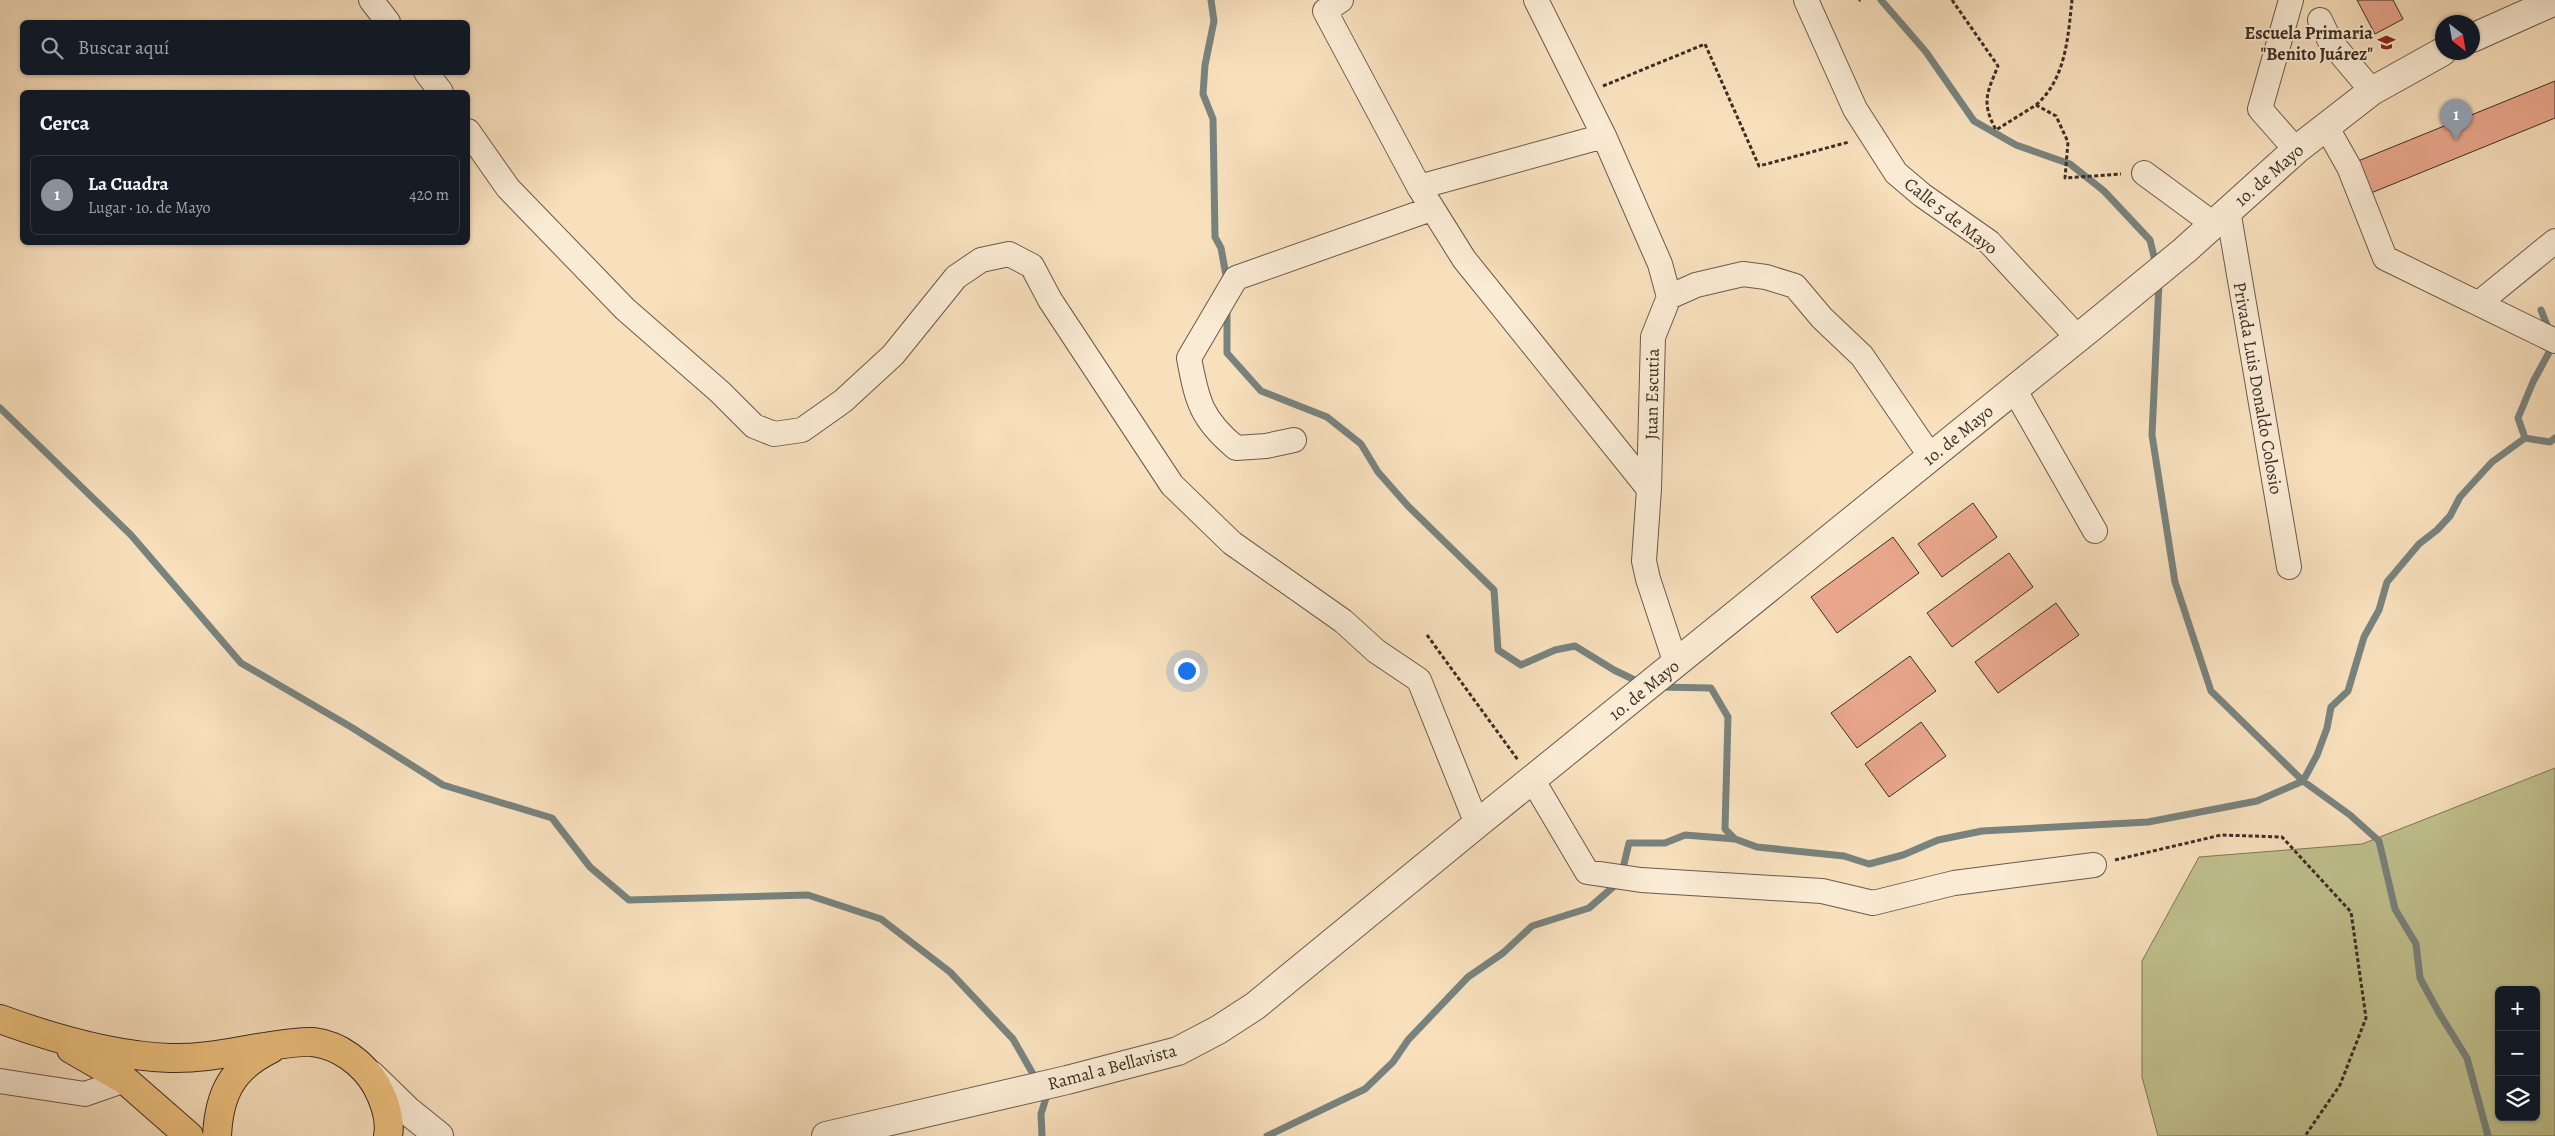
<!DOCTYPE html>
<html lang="es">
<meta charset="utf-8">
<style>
:root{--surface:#171b24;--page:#20242c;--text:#f1f3f6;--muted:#9ea1a6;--line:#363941;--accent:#8c9099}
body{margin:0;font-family:Alegreya,serif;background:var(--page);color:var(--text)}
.controls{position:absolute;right:15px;bottom:15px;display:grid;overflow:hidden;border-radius:8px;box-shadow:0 1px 4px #0004}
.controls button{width:45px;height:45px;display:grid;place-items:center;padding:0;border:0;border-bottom:1px solid var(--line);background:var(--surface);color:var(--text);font:25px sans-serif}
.compass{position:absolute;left:2435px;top:15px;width:45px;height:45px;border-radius:50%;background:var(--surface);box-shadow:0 1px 4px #0004;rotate:149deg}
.you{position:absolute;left:1186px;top:670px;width:18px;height:18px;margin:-12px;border:4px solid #fff;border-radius:50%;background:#1a73e8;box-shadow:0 0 0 8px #1a73e833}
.badge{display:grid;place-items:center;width:32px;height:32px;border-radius:50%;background:var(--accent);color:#fff;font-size:16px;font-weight:700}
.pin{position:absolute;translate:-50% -41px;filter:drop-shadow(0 1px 2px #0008)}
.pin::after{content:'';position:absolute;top:26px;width:18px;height:15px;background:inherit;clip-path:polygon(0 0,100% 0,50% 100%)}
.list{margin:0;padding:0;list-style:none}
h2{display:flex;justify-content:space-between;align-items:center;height:65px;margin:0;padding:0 20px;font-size:21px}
h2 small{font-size:16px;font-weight:400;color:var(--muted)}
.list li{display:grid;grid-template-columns:32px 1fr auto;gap:15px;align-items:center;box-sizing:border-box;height:80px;margin:0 10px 10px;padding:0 10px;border:1px solid var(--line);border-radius:8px}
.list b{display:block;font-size:19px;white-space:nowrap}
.list p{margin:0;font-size:16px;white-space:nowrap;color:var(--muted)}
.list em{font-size:16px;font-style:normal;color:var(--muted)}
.icon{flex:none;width:28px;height:28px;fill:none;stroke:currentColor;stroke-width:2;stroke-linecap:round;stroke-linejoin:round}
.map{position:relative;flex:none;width:2555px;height:1136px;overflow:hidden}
.search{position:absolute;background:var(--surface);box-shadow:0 1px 4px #0004;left:20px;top:20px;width:450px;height:55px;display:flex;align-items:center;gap:12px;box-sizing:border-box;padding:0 18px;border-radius:8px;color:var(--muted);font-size:19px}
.panel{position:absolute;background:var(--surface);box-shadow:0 1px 4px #0004;left:20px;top:90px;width:450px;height:155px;border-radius:8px}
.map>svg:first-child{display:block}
.green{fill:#c0c18e;stroke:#7e785a;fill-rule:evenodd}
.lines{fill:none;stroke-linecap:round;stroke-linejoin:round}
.stream{stroke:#78837e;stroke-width:7}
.building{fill:#eba88e;stroke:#3b2e26}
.minor-casing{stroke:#6a5a4c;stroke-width:26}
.tertiary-casing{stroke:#6a5a4c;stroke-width:30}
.primary-casing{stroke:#3b2e26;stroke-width:30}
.path{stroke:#3b2e26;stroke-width:3;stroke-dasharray:4 2.5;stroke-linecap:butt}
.minor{stroke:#faebd4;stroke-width:24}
.tertiary{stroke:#faebd4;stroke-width:28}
.primary{stroke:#ecc07e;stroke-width:28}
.labels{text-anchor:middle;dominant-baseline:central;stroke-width:4;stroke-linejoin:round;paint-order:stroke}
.poi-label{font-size:18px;font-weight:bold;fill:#3b2e26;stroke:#faebd4;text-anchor:end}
.street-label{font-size:18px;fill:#3b2e26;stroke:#faebd4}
</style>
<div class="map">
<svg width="2555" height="1136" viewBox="0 0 2555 1136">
<rect width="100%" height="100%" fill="#f8e0bd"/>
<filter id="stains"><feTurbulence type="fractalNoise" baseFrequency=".004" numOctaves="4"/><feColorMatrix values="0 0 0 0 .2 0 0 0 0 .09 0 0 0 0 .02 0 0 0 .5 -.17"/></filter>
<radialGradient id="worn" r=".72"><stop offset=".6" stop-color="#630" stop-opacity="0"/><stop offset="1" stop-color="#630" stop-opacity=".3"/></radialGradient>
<path class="green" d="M2555 768V1136H2158L2142 1077V961L2199 857 2362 844ZM2499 990H2536V1117H2499Z"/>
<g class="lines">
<path class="stream" d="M1211 0 1214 21 1205 65 1203 94 1213 119 1215 237 1221 248 1227 281
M1881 0 1926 52 1974 121 2016 145 2070 164 2104 191 2150 240 2156 265
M2159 283 2152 435 2175 582 2211 691 2303 781 2350 815 2379 841 2395 909 2416 944 2420 978 2439 1013 2467 1058 2488 1136
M1227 309V353L1261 391 1327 417 1361 444 1378 472 1408 506 1494 590 1498 650 1521 665 1555 650 1575 646 1614 670 1641 683
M2541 310 2549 330
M0 408 131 535 241 663 351 727 443 785 552 818 590 867 629 900 808 895 881 919 950 972 1013 1039 1037 1081
M2525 438 2518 418 2533 382 2553 345
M1659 687 1711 688 1728 717 1725 829 1735 839 1757 847 1844 856 1869 864 1903 855 1938 840 1982 831 2148 822 2257 801 2303 781 2317 755 2327 728 2331 707 2348 691 2364 637 2379 610 2387 582 2419 544 2437 530 2450 516 2460 497 2492 462 2525 438 2550 442 2555 438
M1042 1136 1041 1114 1046 1098 1042 1090
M1267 1136 1365 1089 1393 1062 1408 1040 1468 977 1503 953 1532 926 1589 908 1620 881 1629 843H1665L1685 835 1735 839"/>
</g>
<path class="building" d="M2357 0H2393L2403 19 2375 34Z
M2555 81V118L2371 193 2358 161Z
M1973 503 1997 537 1942 577 1918 544Z
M1893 537 1919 573 1837 633 1811 597Z
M2009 553 2033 587 1952 647 1927 613Z
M2056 603 2079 635 1998 693 1975 662Z
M1910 656 1936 691 1857 748 1831 713Z
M1921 722 1946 756 1889 797 1865 764Z"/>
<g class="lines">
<defs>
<path id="minor" d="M371 0 388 22
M1341 0 1325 11 1419 187 1464 259 1649 489
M1536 0 1604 136 1660 264 1669 297 1653 337 1649 489 1644 561 1648 579 1676 664
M1806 0 1855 109 1896 173 1922 195 1989 242 2078 338
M2291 0 2260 109 2296 150
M2320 20 2330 41 2372 91
M426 72 441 92
M2327 128 2349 167 2385 258 2555 341
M468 131 508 188 625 309 720 392 754 426 774 434 802 430 843 401 893 355 956 277 981 260 1009 254 1032 266 1050 300 1172 485 1232 543 1343 621 1376 651 1419 680 1477 824
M2144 173 2212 223
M1419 187 1604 136
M2228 210 2289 567
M1669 297 1696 285 1743 274 1766 277 1795 286 1822 318 1862 356 1931 457
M2479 303 2555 241
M2014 389 2095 531
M1294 440 1266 446 1236 448C1201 419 1197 401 1189 358L1236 278 1431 209
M1532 779 1587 872 1641 880 1822 891 1873 903 1954 883 2094 865
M0 1081 85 1094 125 1080"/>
<path id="tertiary" d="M2472 38 2555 1
M371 1075 408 1111 439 1136
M826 1136 1067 1080 1178 1051 1218 1030 1255 1006 1477 824 2095 324 2185 250 2296 150 2372 91 2442 52"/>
<path id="primary" d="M0 1019C52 1038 114 1056 170 1058 202 1059 232 1052 264 1047 279 1045 297 1041 313 1042 339 1045 363 1063 376 1085 384 1100 391 1120 388 1136
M71 1049 125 1080 189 1136
M217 1136C219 1094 232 1068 271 1049"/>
</defs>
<use href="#minor" class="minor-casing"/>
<use href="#tertiary" class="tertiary-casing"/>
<use href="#primary" class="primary-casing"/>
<path class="path" d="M1952 0 1998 66C1987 93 1981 102 1996 130L2036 105 2056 116 2068 142 2065 178 2121 174
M1859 1 1860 0
M1603 86 1705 44 1759 166 1849 142
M2036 105C2066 79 2068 37 2072 0
M1427 635 1518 760
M2115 860 2221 835 2282 837 2351 912 2366 1018 2340 1085 2305 1136"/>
<use href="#minor" class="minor"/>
<use href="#tertiary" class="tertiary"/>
<use href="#primary" class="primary"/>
</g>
<defs>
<symbol id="school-bare" viewBox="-9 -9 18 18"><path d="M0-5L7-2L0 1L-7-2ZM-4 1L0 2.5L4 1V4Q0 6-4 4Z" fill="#8f2418" stroke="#faebd4" stroke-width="2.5" paint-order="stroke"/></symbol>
</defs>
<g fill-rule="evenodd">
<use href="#school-bare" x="2374" y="30" width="25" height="25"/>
</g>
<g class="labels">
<g class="poi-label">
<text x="2373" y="33">Escuela Primaria<tspan x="2373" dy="21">"Benito Juárez"</tspan></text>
</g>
<g class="street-label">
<text transform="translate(2269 175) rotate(-41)">1o. de Mayo</text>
<text transform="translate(1951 216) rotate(38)">Calle 5 de Mayo</text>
<text transform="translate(2258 388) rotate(80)">Privada Luis Donaldo Colosio</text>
<text transform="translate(1652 394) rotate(-89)">Juan Escutia</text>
<text transform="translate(1958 435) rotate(-39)">1o. de Mayo</text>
<text transform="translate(1644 690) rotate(-39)">1o. de Mayo</text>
<text transform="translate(1112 1067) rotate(-15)">Ramal a Bellavista</text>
</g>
</g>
<rect width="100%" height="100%" filter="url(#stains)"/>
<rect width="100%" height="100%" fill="url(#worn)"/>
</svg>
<div class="controls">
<button>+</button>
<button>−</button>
<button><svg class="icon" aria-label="layers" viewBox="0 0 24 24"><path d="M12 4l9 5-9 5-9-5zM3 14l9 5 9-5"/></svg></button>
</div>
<svg class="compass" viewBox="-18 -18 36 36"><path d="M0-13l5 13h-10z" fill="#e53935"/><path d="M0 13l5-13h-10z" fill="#9ea1a6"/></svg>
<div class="you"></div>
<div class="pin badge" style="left:2456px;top:140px">1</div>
<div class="search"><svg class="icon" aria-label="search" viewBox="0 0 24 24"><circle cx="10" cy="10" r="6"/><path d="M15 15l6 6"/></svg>Buscar aquí</div>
<section class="panel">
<h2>Cerca<small></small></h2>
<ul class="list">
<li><span class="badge">1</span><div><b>La Cuadra</b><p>Lugar · 1o. de Mayo</p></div><em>420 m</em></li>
</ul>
</section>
</div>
